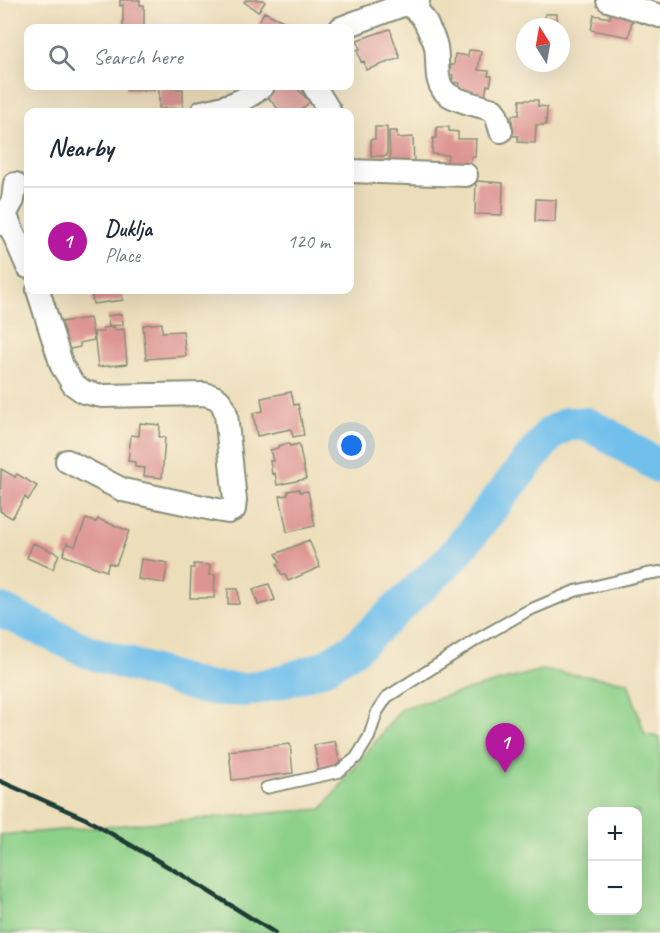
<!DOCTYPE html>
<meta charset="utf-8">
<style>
:root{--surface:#fff;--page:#f6f6f7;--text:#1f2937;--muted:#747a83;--line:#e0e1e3;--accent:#b5179e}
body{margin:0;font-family:Caveat,sans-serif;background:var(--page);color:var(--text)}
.controls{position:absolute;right:18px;bottom:18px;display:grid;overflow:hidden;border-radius:12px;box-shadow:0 6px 24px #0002}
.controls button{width:54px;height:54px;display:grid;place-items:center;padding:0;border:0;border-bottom:2px solid var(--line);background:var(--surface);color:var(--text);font:30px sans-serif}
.compass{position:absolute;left:516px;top:18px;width:54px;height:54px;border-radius:50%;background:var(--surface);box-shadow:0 6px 24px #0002;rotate:349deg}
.you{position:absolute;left:352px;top:446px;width:21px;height:21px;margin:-15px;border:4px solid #fff;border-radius:50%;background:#1a73e8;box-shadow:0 0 0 9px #1a73e833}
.badge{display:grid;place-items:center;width:39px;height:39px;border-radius:50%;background:var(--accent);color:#fff;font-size:20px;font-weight:700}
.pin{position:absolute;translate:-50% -50px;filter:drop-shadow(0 2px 3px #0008)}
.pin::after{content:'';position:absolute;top:32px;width:21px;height:18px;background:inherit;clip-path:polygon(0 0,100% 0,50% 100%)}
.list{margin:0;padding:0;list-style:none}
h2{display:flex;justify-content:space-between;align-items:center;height:78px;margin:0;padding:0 24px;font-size:26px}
h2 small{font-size:20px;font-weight:400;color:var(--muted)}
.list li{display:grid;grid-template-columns:39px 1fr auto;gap:18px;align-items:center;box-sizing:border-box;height:108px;padding:0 24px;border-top:2px solid var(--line)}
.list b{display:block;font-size:22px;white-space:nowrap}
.list p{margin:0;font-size:20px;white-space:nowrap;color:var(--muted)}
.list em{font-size:20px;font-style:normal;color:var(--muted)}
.icon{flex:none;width:33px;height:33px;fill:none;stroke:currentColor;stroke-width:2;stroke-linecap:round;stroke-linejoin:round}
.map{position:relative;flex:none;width:660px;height:933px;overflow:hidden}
.search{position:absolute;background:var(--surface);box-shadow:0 6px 24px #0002;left:24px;top:24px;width:330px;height:66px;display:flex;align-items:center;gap:15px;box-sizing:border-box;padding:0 21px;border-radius:12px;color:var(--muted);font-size:22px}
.panel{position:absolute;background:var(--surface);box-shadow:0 6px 24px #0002;left:24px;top:108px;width:330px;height:186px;border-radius:12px}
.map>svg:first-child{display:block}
.green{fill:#8dd089;stroke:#56865e;stroke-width:1.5;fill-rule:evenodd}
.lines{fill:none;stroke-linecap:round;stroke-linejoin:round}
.river{stroke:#71c0ec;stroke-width:34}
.building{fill:#dd9593}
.lane-casing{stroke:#868e78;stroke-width:14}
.street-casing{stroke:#868e78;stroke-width:26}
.lane{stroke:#fff;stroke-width:10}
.street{stroke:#fff;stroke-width:22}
.rail{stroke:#1f3d34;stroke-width:4.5}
</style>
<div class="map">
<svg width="660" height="933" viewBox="0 0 660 933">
<rect width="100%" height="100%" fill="#fcf5e5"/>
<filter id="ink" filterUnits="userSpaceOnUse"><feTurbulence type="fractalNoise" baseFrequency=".0167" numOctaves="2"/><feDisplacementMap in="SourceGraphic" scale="12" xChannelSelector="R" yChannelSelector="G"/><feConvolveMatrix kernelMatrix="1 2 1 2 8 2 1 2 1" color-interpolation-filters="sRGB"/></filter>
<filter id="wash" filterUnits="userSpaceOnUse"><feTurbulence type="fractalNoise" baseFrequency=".008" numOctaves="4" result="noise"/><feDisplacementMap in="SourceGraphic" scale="24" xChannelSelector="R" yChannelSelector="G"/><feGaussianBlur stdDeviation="1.35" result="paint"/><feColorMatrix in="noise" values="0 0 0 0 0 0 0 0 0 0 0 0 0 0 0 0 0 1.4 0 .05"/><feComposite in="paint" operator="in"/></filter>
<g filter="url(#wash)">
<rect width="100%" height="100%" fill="#eddebb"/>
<path class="green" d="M541 670 628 682 645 735 660 737V933H0V835L322 809 402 708ZM592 812H638V910H592Z"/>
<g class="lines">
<path class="river" d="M0 610 89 652 205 688 246 690 284 681 321 669 354 649 451 559 550 434 567 424H586L608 435 660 467"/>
</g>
<g id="blocks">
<path class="building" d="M120 0H140V5H144V28H123V5L120 6Z
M246 0H263L265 2 258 12 244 2Z
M611 11 633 15 629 37 591 30 594 15 610 18Z
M264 12 298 28H256Z
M545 14H557V27H545Z
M390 29 400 58 366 70 364 61 361 62 357 50 360 49 357 40Z
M469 50 481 51 478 70 489 71 488 76H492L490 86 487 85 485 97 459 90 460 83 452 82 453 75H449L451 65H454L455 54 468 56Z
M126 86H154V90H126Z
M159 86H173V89H183V108L159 109Z
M280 86H295L310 102 298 112H281L267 96Z
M520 100H538V106L547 107 546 125H536L535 143 518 142V136L504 135 505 124H512V115H519Z
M375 127H387V156H371V139H375Z
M437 127H449V131L458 132V139H476L475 157H471L470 167 447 165 448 155 432 154 433 138H436Z
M389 131H397V138L413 137 414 166 390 167Z
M476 181 503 183 502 215 475 214Z
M536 199 556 200 555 222 535 221Z
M91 290H121L123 300 93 304Z
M122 314 123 325 109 326 107 316Z
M90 318 94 340 80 343V347L65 350 61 322Z
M162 323V332L183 331 186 356 146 359 143 325Z
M114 327V330L124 329 127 364 98 367 94 332H103L102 328Z
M291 392 294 405 298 404 304 435 293 437 291 429 257 436 253 413 263 411 261 398Z
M140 423 160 425 159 437H165L162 478 144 476 145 468 135 467V462L128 461 131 435 139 436Z
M289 443 290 446 299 444 306 479 277 485 275 473 272 474 270 461H273L270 450 278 448V446Z
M1 469 15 477 17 474 37 486 28 500 25 497 12 518 0 511Z
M299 489 300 492 308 491 315 526 287 532 280 496 288 495V491Z
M86 519 96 522 98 519 129 531 116 565 109 563 106 571 63 555 67 543 75 546Z
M309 540 320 567 288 581 285 574 282 575 277 564 280 562 276 554Z
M33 543 59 554 53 569 27 558Z
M141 559 168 563 164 583 138 579Z
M194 564 210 565 209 575H215L214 598H190L191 568H194Z
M269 584 275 600 258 605 253 589Z
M228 589H238L239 604H228Z
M335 741 341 767 319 771 314 745Z
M290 744 293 773 232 780 229 751Z"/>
</g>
</g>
<g filter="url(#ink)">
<use href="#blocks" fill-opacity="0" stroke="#868e78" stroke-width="1.5"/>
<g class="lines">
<defs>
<path id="lane" d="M266 788 338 772 356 758 369 737 377 712 387 697 476 640 527 611 575 591 647 574 660 572"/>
<path id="street" d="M402 0C405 5 408 5 413 8 421 13 426 22 429 30 432 35 435 42 436 47 439 63 433 85 449 95 462 103 479 105 493 110L496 114 501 131
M608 0 660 16
M341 28 405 4 418 2
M314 86 330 112
M202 112C228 107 243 102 263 86
M350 171 466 175
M4 218 8 221 28 267
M0 224 13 200 15 184
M38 290 62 366 73 384 84 392 102 396 204 394C218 397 222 400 226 414L235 500 234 509 228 512 222 511 123 490 67 461"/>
</defs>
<use href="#lane" class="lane-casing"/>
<use href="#street" class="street-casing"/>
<use href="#lane" class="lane"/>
<use href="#street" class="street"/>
<path class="rail" d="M0 781 86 819 184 876 275 933"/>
</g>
</g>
</svg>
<div class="controls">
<button>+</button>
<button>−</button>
</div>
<svg class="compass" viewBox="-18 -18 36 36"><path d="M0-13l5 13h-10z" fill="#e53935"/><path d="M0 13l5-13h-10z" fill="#747a83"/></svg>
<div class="you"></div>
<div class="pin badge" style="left:505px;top:773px">1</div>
<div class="search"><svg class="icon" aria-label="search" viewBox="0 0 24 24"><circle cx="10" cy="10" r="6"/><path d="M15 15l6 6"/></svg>Search here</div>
<section class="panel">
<h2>Nearby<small></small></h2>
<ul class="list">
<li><span class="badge">1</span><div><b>Duklja</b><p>Place</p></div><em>120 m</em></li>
</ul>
</section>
</div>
